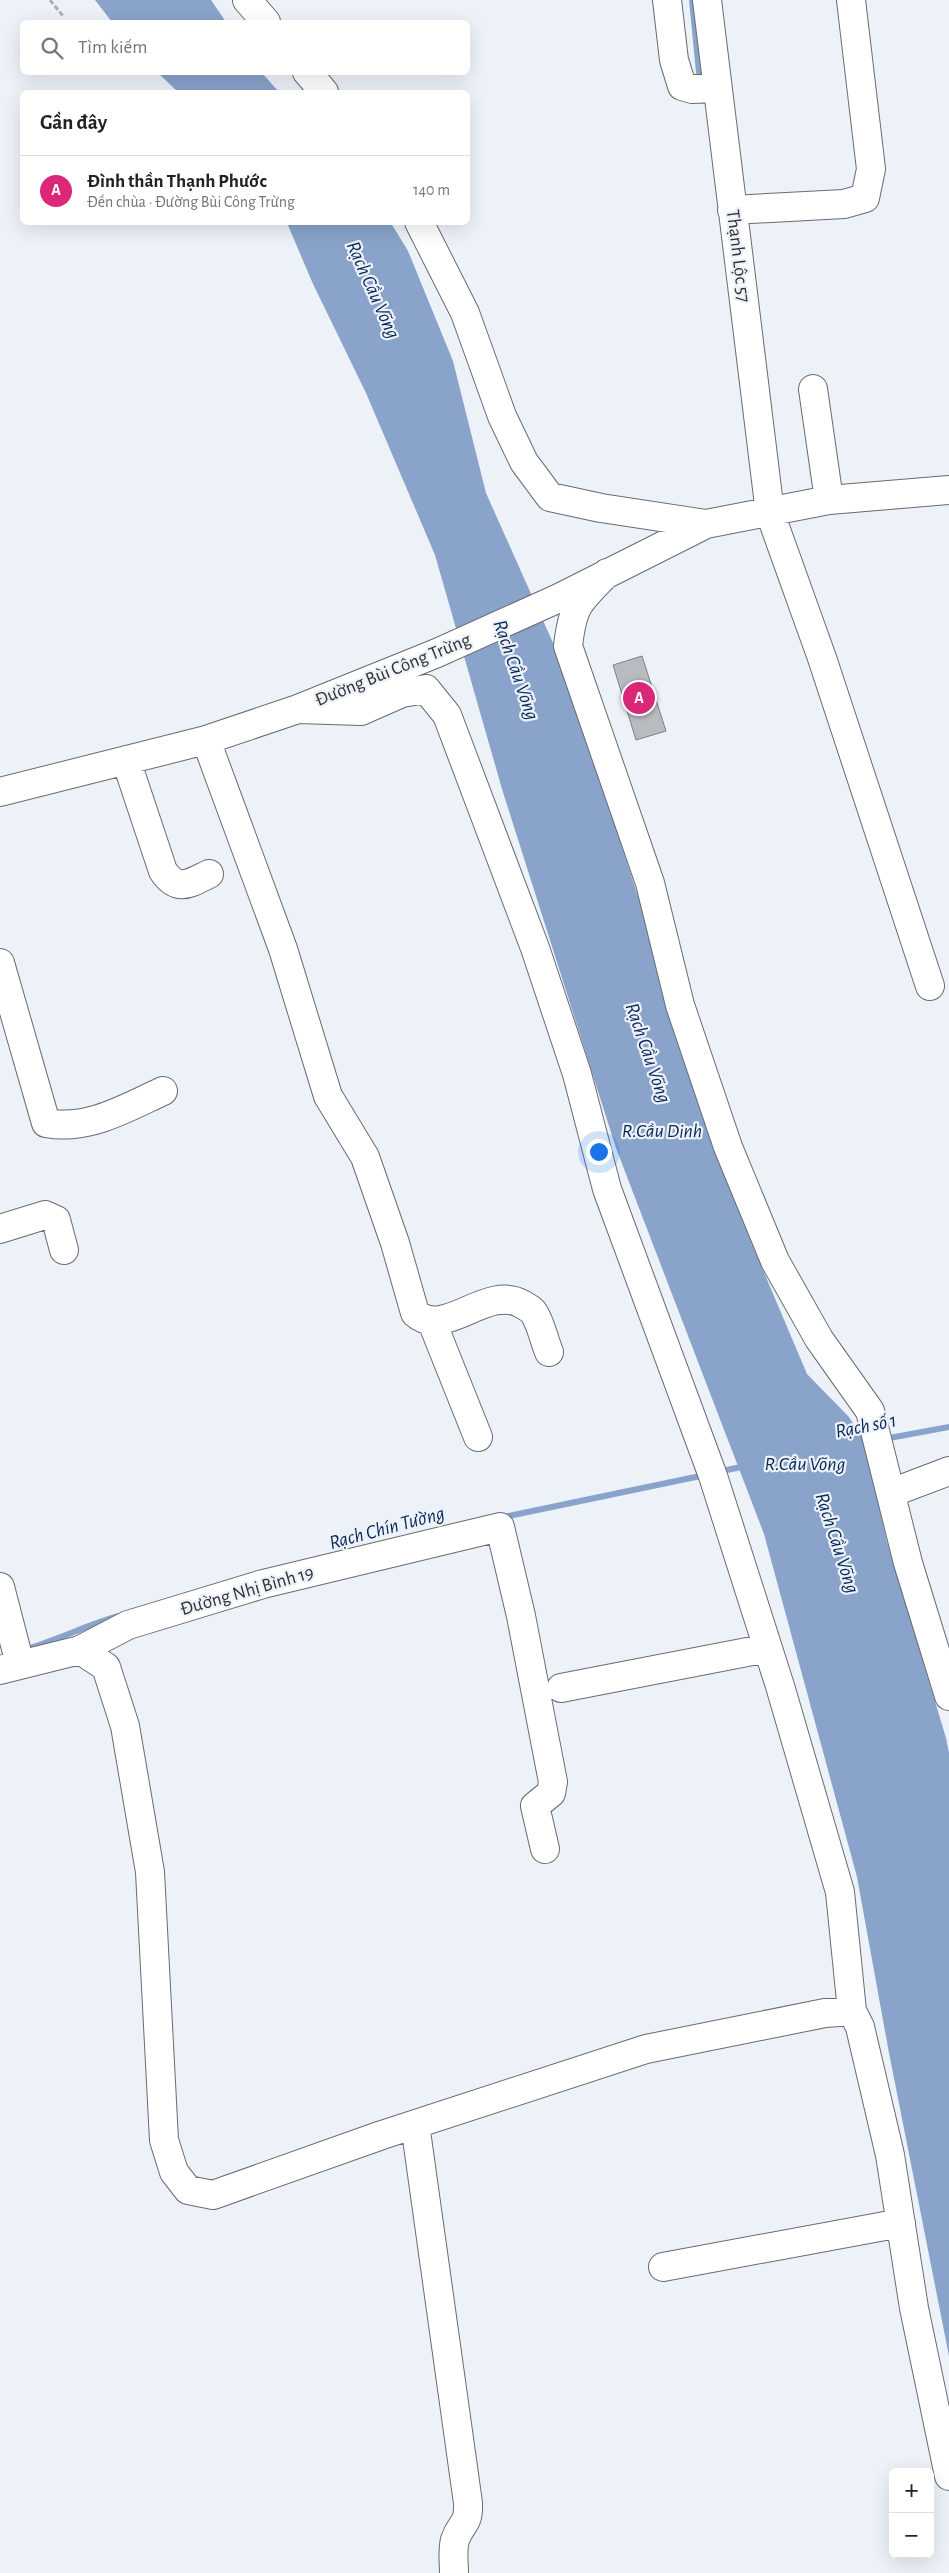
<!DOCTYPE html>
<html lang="vi">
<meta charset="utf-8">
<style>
:root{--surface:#fff;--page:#f6f6f6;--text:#222;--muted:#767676;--line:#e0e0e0;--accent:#db2777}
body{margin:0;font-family:"Alegreya Sans",sans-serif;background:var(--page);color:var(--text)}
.controls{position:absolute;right:15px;bottom:15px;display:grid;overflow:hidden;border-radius:8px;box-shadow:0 5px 20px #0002}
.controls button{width:45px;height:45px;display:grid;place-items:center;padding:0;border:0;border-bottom:1px solid var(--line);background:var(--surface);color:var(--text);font:25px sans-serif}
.you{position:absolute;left:598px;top:1151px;width:18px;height:18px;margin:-12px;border:4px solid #fff;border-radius:50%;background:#1a73e8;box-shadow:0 0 0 8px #1a73e833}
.badge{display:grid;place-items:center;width:32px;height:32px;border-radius:50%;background:var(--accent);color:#fff;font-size:16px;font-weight:700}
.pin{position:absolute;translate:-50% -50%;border:2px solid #fff;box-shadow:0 1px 5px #0006}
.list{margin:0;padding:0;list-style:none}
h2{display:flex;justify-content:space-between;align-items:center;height:65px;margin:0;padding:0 20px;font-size:21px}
h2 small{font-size:16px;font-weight:400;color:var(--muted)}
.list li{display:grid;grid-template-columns:32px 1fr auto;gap:15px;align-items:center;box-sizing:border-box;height:70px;padding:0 20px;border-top:1px solid var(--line)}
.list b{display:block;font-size:19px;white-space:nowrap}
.list p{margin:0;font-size:16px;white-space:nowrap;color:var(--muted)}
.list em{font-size:16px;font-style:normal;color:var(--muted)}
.icon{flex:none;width:28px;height:28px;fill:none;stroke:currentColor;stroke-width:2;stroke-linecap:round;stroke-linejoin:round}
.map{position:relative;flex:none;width:949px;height:2573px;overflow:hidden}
.search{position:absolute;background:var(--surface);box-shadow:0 5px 20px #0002;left:20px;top:20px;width:450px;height:55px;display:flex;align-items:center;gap:12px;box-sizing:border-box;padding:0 18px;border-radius:8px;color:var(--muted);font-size:19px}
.panel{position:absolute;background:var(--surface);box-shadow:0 5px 20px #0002;left:20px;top:90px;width:450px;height:135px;border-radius:8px}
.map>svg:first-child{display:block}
.water{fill:#89a3ca}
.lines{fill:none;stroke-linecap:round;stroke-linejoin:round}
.stream{stroke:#89a3ca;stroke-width:6}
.building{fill:#b8bcc1;stroke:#7e8187}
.minor-casing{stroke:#686b71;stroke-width:30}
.path{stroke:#abaeb3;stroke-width:3;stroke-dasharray:5 2.5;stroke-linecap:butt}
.minor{stroke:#fff;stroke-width:28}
.labels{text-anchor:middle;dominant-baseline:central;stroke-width:4.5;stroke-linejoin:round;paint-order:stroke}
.street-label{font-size:19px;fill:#323336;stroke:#edf1f8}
.water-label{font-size:20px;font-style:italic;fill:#062757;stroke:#edf1f8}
</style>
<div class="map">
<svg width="949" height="2573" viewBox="0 0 949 2573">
<rect width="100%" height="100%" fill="#edf1f8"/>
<path class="water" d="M95 0H211L226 22H112Z
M158 73H262L279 92H178Z
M287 223H391L408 251 453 361 486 493 562 663 749 1237 807 1374 849 1417 864 1440 887 1542 946 1738 949 1753V2356L889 2053 857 1877 764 1534 616 1148 502 789 435 555 366 393 313 284Z"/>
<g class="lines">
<path class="stream" d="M692 0 699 72
M884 1439 949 1427
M717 1472 746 1466
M499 1518 705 1475
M23 1650C56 1641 86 1625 119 1616"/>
</g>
<path class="building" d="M642 656 666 731 636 740 613 665Z"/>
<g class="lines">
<defs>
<path id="minor" d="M247 0 266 22
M667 0 674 60 682 86 692 89 717 88
M707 0 770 513 822 658 930 986
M307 72 324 92
M732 210 844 204 865 198 871 169 851 0
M419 222 465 313 502 416 524 462 550 497 601 508 706 524
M813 389 829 500
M607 573C578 603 573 604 568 646L650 883 680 1005 728 1147 775 1261 819 1339 870 1411 908 1563 949 1696
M298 709 361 711 402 693 426 689 447 715 535 948 577 1074 607 1189 713 1476 780 1686 840 1892 852 2011 860 2027 890 2155 914 2308 949 2476
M206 740 283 949 328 1096 365 1157 395 1243 415 1313C445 1340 486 1284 522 1304 526 1307 532 1309 534 1313 541 1324 544 1340 549 1352
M126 760 163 871C178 893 190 883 209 874
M0 792 206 740 298 709 437 653 559 598 706 524 829 500 949 490
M0 963 46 1123C88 1131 126 1108 163 1091
M0 1229 45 1215 56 1220 64 1250
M432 1322 478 1437
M891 1493 949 1471
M0 1587 20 1664
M80 1650 106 1667 125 1726 150 1872 164 2140 174 2172 188 2190 213 2195 382 2135 646 2049 825 2013 852 2011
M0 1670 80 1650 128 1625 263 1584 500 1527 521 1616 553 1782 551 1793 535 1806 545 1849
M561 1688 768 1648
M415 2124 468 2503C469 2526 461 2522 455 2540 452 2550 454 2563 454 2573
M663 2267 901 2223"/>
</defs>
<use href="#minor" class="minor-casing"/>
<path class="path" d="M50 0 63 16"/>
<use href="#minor" class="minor"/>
</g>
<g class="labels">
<g class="street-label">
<text transform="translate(738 256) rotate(83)">Thạnh Lộc 57</text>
<text transform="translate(393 670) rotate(-22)">Đường Bùi Công Trừng</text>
<text transform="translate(247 1591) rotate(-16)">Đường Nhị Bình 19</text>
</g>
<g class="water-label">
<text transform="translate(373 290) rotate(66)">Rạch Cầu Võng</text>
<text transform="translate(516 670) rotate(71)">Rạch Cầu Võng</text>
<text transform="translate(648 1053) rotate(71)">Rạch Cầu Võng</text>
<text x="662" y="1131">R.Cầu Dinh</text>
<text transform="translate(866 1426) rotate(-11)">Rạch số 1</text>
<text x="805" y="1464">R.Cầu Võng</text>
<text transform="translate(387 1528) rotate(-15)">Rạch Chín Tường</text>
<text transform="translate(837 1543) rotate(72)">Rạch Cầu Võng</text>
</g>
</g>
</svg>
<div class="controls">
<button>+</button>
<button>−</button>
</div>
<div class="you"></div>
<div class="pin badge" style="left:639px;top:698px">A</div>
<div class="search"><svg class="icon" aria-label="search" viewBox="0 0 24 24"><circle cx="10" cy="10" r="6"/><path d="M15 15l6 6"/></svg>Tìm kiếm</div>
<section class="panel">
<h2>Gần đây<small></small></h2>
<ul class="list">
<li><span class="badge">A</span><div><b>Đình thần Thạnh Phước</b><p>Đền chùa · Đường Bùi Công Trừng</p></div><em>140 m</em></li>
</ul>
</section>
</div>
